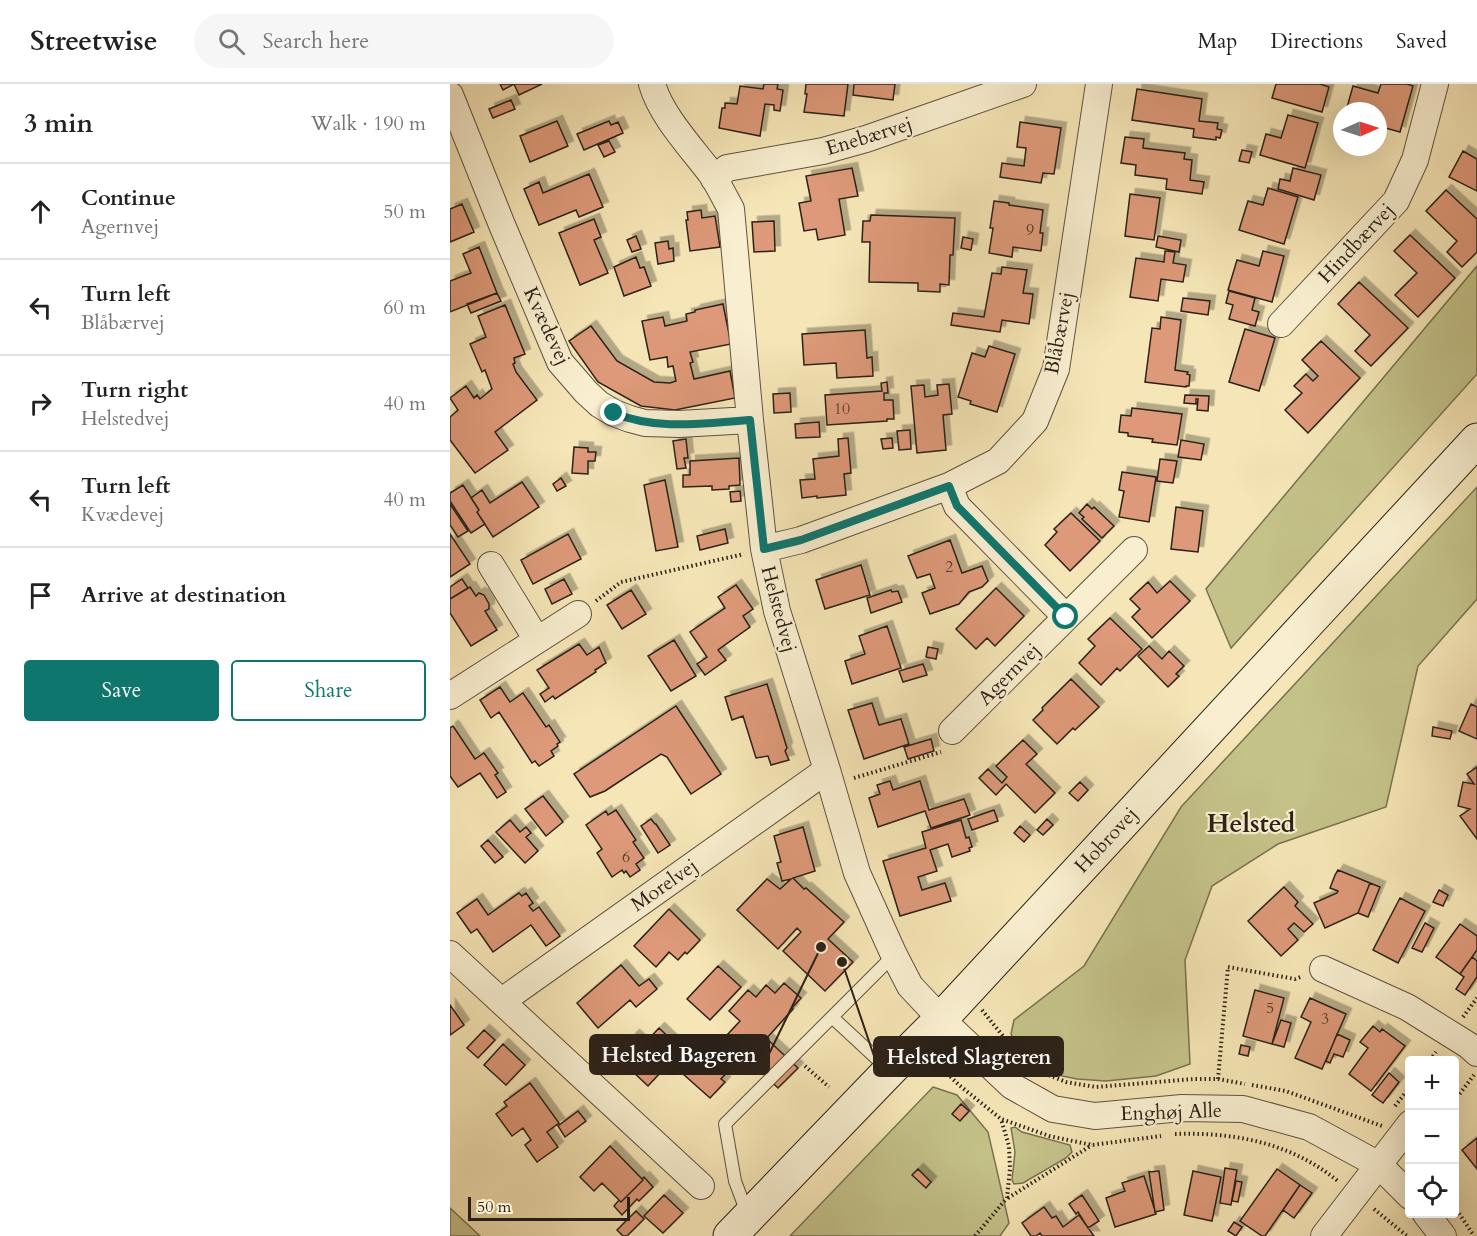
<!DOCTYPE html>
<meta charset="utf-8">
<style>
:root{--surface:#fff;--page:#f6f6f6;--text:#222;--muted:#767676;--line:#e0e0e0;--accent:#0f766e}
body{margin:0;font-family:Cardo,serif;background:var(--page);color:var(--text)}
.controls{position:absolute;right:18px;bottom:18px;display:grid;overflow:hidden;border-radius:6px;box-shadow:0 6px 24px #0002}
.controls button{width:54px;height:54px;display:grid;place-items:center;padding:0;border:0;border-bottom:2px solid var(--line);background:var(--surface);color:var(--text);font:30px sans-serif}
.compass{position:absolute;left:883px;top:18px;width:54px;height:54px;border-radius:50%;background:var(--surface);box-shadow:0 6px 24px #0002;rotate:87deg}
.scale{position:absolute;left:18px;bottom:15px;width:162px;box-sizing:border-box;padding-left:6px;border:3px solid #2b2118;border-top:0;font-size:16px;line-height:21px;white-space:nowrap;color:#2b2118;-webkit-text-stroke:4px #f9efd0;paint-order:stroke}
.stop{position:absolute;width:18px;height:18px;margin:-14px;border:4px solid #0f766e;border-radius:50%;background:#fff}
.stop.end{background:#0f766e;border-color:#fff;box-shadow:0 2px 6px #0008}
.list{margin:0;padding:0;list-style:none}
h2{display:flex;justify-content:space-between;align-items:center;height:78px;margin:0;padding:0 24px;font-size:26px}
h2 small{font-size:20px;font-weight:400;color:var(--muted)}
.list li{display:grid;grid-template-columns:39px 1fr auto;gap:18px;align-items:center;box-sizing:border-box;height:96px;padding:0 24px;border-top:2px solid var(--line)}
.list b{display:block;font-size:22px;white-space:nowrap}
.list p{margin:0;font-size:20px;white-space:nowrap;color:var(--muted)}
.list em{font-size:20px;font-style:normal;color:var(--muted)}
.actions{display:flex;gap:12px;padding:18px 24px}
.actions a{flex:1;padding:14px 0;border:2px solid var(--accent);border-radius:6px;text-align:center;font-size:21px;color:var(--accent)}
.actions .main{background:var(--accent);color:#fff}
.icon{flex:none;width:33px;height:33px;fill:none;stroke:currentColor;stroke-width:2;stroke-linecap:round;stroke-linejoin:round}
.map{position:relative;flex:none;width:1027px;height:1152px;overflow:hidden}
header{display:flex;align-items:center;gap:36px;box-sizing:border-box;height:84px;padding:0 30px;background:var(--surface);border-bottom:2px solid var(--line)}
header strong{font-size:28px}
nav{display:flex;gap:33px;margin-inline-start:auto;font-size:21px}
.search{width:420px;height:54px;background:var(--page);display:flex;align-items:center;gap:15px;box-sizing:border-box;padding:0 21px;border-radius:33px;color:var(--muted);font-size:22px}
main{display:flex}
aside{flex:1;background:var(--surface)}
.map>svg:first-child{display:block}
.green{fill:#c4c289;stroke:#787250;stroke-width:1.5}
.building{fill:#dd9979;stroke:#2b2118;stroke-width:1.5;filter:url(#shadow)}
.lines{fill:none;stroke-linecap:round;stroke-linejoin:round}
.lane-casing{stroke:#5e5240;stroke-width:14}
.street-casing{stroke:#5e5240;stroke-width:28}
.secondary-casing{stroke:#2b2118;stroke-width:35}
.path{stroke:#2b2118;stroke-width:4;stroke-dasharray:1.5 3;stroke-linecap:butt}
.lane{stroke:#f9efd0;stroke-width:12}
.street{stroke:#f9efd0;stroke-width:26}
.secondary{stroke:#f9efd0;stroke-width:33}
.route{stroke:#0f766e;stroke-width:8}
.labels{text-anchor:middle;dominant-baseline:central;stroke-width:4.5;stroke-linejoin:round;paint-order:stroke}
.number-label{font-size:16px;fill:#583f30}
.street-label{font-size:20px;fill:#2b2118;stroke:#f9efd0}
.district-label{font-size:26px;font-weight:bold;fill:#2b2118;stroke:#f9efd0}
.leader{fill:none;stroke:#2b2118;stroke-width:2}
.callout-dot{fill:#2b2118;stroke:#f9efd0;stroke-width:2}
.callout{fill:#2b2118;stroke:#2b2118;stroke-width:2}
.callout-label{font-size:21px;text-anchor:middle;font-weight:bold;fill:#fff}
</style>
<header>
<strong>Streetwise</strong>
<div class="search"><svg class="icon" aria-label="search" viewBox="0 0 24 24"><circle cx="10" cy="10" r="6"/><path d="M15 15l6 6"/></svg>Search here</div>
<nav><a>Map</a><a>Directions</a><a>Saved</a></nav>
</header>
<main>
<aside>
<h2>3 min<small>Walk · 190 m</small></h2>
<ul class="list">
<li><svg class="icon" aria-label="ahead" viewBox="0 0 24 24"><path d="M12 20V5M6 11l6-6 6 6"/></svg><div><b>Continue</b><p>Agernvej</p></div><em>50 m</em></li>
<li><svg class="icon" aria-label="left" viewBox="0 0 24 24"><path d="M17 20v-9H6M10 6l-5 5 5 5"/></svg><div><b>Turn left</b><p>Blåbærvej</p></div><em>60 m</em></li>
<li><svg class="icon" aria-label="right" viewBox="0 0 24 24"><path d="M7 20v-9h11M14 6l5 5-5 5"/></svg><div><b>Turn right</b><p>Helstedvej</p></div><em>40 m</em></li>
<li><svg class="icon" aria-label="left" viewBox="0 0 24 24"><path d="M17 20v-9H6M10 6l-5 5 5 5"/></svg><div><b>Turn left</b><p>Kvædevej</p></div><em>40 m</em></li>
<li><svg class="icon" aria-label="arrive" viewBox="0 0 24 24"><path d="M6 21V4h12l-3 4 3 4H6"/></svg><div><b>Arrive at destination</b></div></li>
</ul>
<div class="actions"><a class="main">Save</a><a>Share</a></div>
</aside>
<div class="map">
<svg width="1027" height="1152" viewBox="0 0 1027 1152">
<defs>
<filter id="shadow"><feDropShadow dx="5.5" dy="-5.5" stdDeviation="0" flood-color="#0004"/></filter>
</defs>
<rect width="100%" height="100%" fill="#f6e6b7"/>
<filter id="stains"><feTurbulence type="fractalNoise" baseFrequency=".00333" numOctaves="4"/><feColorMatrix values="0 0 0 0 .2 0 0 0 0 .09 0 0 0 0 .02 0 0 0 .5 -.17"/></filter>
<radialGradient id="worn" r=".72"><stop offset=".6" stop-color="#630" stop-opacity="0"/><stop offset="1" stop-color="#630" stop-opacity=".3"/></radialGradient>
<path class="green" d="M1027 182V290L781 564 756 505Z
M1027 403V515L968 582 936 723 828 760 762 802 735 876 740 980 706 992 656 997 627 995 598 989 569 965 561 950 564 936 634 882 731 723Z
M483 1003 507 1011 538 1048 559 1139 550 1152H340Z
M565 1043 572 1048 620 1061 622 1068 616 1074 573 1099 564 1100 562 1096 565 1068 561 1044Z
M0 1124 30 1152H0Z"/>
<path class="building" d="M50 0H92L69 11 64 0 53 6Z
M314 0H328L327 5 333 6 330 27 324 26V21L315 20 310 52 269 44 272 24H275V19L287 20 290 2 313 5Z
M356 0H398L394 32 354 28 357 10H355Z
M404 0H445L443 16 403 11Z
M826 0H870L879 3 872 28 822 14Z
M931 0H957L963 2 950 48 928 42V27H896L903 2 928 9Z
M687 5 752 15 749 37 768 39 767 45 772 46 770 54 766 53V56L743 53 744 45 682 36Z
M61 16 65 25 43 34 39 25Z
M838 31 868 39 855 84 810 71 816 50 831 54Z
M107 37 118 62 80 78 70 52Z
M159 37 161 41 168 38 173 49 134 66 127 50Z
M570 38 611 44 604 90 593 89 591 99 550 93 552 79 574 82 576 64 567 63Z
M675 53 694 55 693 64 735 69 734 75 742 76 740 96 754 98 752 110 716 105 717 95 685 91 686 81 671 79Z
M159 57 165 68 154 73 148 61Z
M792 66 802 68 799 79 789 77Z
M1013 67 1027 75V107L999 93Z
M402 84 408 112 389 115 395 151 368 156 366 145 354 147 349 119 361 117 356 92Z
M843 84 871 91 864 116 828 105 830 95 840 97Z
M139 90 153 123 129 133 126 126 89 141 74 105 89 98 93 109Z
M818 104 848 113 834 160 789 146 798 117 813 121Z
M996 106 1027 135V168L1012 183 997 168 1007 157 976 127Z
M680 110 710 114 704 156 675 152Z
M544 117 559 119V121L593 126 590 149H593L591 167 563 163 562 173 539 169 543 144H540Z
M12 120 24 148 0 158V125Z
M251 126 252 134 265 132 270 163 240 167 236 136H238L237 128Z
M421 131 505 134 503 171H500L499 201 490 200V208L468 207V199L419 198 420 158H412L413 137H420Z
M144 135 151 153 144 156 158 189 130 201 109 149Z
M324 137 325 167 304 168 302 138Z
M960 151 1005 194 968 233 945 211 967 189 944 167Z
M186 152 191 165 182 168 177 156Z
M708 152 731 156 729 168 706 163Z
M513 153 523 155 521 166 511 164Z
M218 157 219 165 223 164 224 177 208 180 205 159Z
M29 163 47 209 0 228V197L21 189 13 170Z
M715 167 725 168 723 179 736 181 733 198 711 195 708 217 680 213 686 174 714 178Z
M813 167 834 172 822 218 778 206 787 176 809 182Z
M186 173 190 184 194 183 201 202 174 212 164 183Z
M552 183 577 186 573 209 583 210 579 240 552 236 550 248 501 241 503 229 534 233 542 189 551 190Z
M909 198 958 244 921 282 905 267 920 251 888 220Z
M779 207 805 214 802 226 809 228 805 242 779 235 783 221 776 219Z
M47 209 51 217 21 229 17 220Z
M733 214 760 217 758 231 731 227Z
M273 220 281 260 240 268 243 278 240 279 244 295 280 287 285 314 225 326 191 322 148 298 119 257 141 242 167 277 204 298 220 299 226 297 223 282 218 283 217 273 200 276 192 237 213 233 215 242 237 237 236 230 245 228V226Z
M55 221 75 270 64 274 65 279 63 280 66 288 87 316 45 348 58 366 25 389 0 356V333L8 326 0 314 16 302 24 314 27 311 30 315 42 305 35 286 32 288 20 260 36 253 28 232Z
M711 233 731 236 725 286 738 288 737 290 740 291 739 302H736V303L695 298 702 244 710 245Z
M795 245 825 254 809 307 779 298Z
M415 246 417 274 422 273 423 292 387 294 386 279 354 281 352 250Z
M871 257 910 294 858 349 835 326 852 309 844 302 856 290 863 297 868 292 852 276Z
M539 262 565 270 547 328 520 320 521 317 508 313 522 269 535 273Z
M437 298 438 309H434V316H443L444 335H437V337L377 341 375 311 432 307 431 299Z
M499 300 502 330 493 331 496 366 467 369 461 302 474 301 475 313 488 311 487 301Z
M340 309 341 328 324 329 323 310Z
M735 311 759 312 758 327 747 326 748 315H746V320L734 319Z
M682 324 732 330 727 361 702 358 703 355 678 352V349L669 348 671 331 681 332Z
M369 338 370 353 346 354 345 340Z
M460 346 461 365 449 366 447 347Z
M398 354 401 389 394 390 396 411 367 414V412L352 414 350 396 365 395 363 375 389 372 388 355Z
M442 354 443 364 433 365 431 355Z
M236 355 238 374H234L236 384 227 385 223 357Z
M731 356 754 360 751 376 728 373Z
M124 363 138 364V368H146L145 377H138V390L122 389Z
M289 374 290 401 279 402V405L262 406V402L233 403V391H240V377Z
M710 375 727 377 723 399 707 397Z
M672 388 706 393 699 438 669 433 674 407 669 406Z
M111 394 116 402 107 407 103 400Z
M215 396 228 463 206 467 194 401Z
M72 398 89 423 43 453 27 428 29 426 21 414 32 406 40 419Z
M13 401 29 426 27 428 35 440 21 449 0 417V409Z
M290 407 291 417 281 418 280 408Z
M0 420 18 447 8 453 0 441Z
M637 420 642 425 644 423 664 442 652 454 632 435 634 433 629 429Z
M726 423 753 427 748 468 721 465Z
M621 429 650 457 620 487 595 461 607 448 604 445Z
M275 445 278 459 250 466 247 452Z
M0 450 20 480 0 493Z
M118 450 131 475 83 500 71 476Z
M500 456 512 489 532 482 538 497 532 503 519 508 509 520 480 530 472 509 485 504 480 490 467 494 458 472Z
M411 481 420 511 375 525 366 496Z
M12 495 18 504 0 515V503Z
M114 495 122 510 102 520 95 505Z
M720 497 740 517 702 554 682 533 690 525 680 515 698 498 707 509Z
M286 501 303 525 293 532 300 543 268 566 276 576 255 591 247 580 257 573 240 548 275 524 268 513Z
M20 503 26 512 29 509 34 511 39 520V525L35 527 47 546 21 562 0 529V515Z
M546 504 574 532 545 562 537 554 526 565 506 545Z
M181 506 196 530 172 545 157 521Z
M441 506 442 508 448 507 452 518 421 529 417 514Z
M660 534 692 565 670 587 667 584 651 601 629 579 645 562 638 555Z
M437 542 451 584 402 600 395 577 415 570 409 552Z
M224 556 246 592 221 607 198 572Z
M129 560 137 571 149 563 156 579 145 586 146 588 105 615 103 612 95 618 90 610 99 604 87 586Z
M699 562 712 575 719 567 734 582 726 590 729 592 718 603 688 572Z
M478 563 488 565 486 575 476 573Z
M473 580 477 591 453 598 449 587Z
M621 595 649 623 625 646 623 644 607 660 583 636 593 626 592 624Z
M317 600 337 664 335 667 339 676 321 681 318 672 306 674 293 632 282 636 275 613Z
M50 603 60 618 73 609 96 643 99 641 110 658 107 660 108 662 101 667 104 672 89 682 85 677 82 679 49 628 41 634 30 616Z
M422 619 429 641 451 635 459 660 414 675 398 626Z
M1021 620 1027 623V655L1009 647Z
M226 622 271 690 241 710 217 673 211 670 155 707 140 713 124 690Z
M3 642 25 675 34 669 48 689 45 691 56 708 47 714 30 689 8 703 0 692V644Z
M983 643 1002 647 1000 655 982 652Z
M481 655 484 667 458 675 454 663Z
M573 656 587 670 576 680 605 709 585 729 556 700 546 711 529 694 538 685 552 699 557 693 546 682Z
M1027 683V755L1010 732 1020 725 1008 722 1013 698 1024 700 1017 690Z
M440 697 443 706 470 697 479 726 514 715 520 731 481 744 475 727 428 743 419 714 430 710 427 701Z
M630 698 638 706 628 717 619 709Z
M93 712 113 738 96 752 75 725Z
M166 726 186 756 183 758 194 774 186 780 190 786 180 793 176 787 174 789 172 786 162 793 147 769 152 765 136 741 156 727 158 731Z
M544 726 548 737 522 746 518 735Z
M201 735 205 740H206L220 761 208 769 191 742Z
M597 735 603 741 593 751 587 746Z
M60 736 70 748 76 743 81 749 76 753 88 767 75 779 46 748Z
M511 736 516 754 519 753 522 763 519 764 520 767 502 773 498 760 480 766 487 787 468 793 472 806 495 799 501 817 450 832 433 777 476 764 472 748Z
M570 742 580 751 574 758 564 749Z
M353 743 365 787 343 794 354 805 356 804 394 838 378 855 403 878 375 907 333 867 351 848 347 844 328 865 287 826 317 795 330 805 341 795 332 797 327 779 331 778 324 752Z
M38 756 53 773 45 779 31 762Z
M888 786 920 799 908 829 875 844 864 819 887 809 888 807 880 804 885 791Z
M920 799 930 803 918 833 908 829Z
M834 803 848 818 845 822 863 840 854 848 844 839 838 845 848 856 831 872 798 837Z
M989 806 998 811 993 822 983 818Z
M69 809 72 812 76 809 83 819 79 822 83 827 89 823 110 852 96 862 81 841 43 868 27 845 21 849 7 829 27 815 38 831Z
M950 814 975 827 948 879 923 866Z
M219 825 250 856 237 870 235 868 228 876 219 868 206 883 184 862Z
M975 839 984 844 972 868 962 864Z
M1010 840 1027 852V866L1010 890 986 873Z
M1022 873 1027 877V893L1015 911 1006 905 1014 893 1010 890Z
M171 881 189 902 199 895 207 905 186 923 180 916 148 944 127 919Z
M268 882 291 903 260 936 237 915Z
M334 899 351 914 342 924 343 925 298 975 295 979 290 974 271 995 275 998 260 1014 233 990 248 974 252 978 290 937 279 927 298 906 306 913 316 901 325 909Z
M805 906 834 914 822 960 793 952Z
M860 914 896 930 872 985 845 974 861 938 851 933Z
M0 921 14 941 0 951Z
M831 936 841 939 834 963 822 960Z
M923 942 930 948 932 945 955 962 921 1007 899 990 918 964 910 958Z
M209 944 230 964 236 957 244 965 226 984 220 978 198 1002 165 971 184 951 194 960Z
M34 946 45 956 28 974 17 964Z
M887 950 900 956 893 973 884 970 880 979 876 977Z
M317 955 348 984 328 1004 298 975Z
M53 960 75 981 56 1001 34 981Z
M791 961 800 963 798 972 789 970Z
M939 989 949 998 933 1019 922 1011Z
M80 999 109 1039 97 1048 108 1063 87 1078 75 1061 81 1056 73 1044 62 1052 46 1030 57 1022 54 1018Z
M511 1020 519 1027 510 1037 502 1030Z
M128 1027 136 1037 115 1053 108 1042Z
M1027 1054V1085L1012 1066Z
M160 1062 193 1096 171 1118 152 1099 144 1107 130 1093Z
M775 1084 787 1086 781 1121 770 1119Z
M468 1085 481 1098 476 1104 462 1091Z
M827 1085 850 1101 815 1152H812L790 1137Z
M709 1087 714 1126 705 1128 699 1088Z
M743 1087 771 1093 762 1137 734 1131Z
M694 1092 706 1130 665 1143 656 1114 675 1107 672 1099Z
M194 1093 203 1103 189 1117 187 1115 172 1131 164 1122 169 1116 171 1118 193 1096 192 1095Z
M786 1097 792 1098 788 1118 782 1117Z
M850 1101 862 1109 844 1134 833 1126Z
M214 1111 233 1129 213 1149 194 1132Z
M632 1111 649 1137 638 1144 628 1128 626 1130 619 1120Z
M594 1123 602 1134 606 1132 613 1143 629 1131 644 1152H592L590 1149 586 1152H581L572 1139Z
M186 1127 194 1135 177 1152H173L167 1146Z
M784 1138 792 1143 786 1152 778 1147Z"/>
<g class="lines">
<defs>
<path id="lane" d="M382 933 438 985
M297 1129 285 1097 275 1040 444 871"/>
<path id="street" d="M202 0C211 32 242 64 262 91 269 102 275 114 281 125L300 336 314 465 327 527 377 686 407 789 444 871 460 902 491 935 562 1002 603 1025 645 1032 732 1024 793 1025 859 1043 929 1081 960 1112
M0 11 52 141 110 278 136 308 149 320 164 329 180 335 195 339 229 340 300 336
M264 95 277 84 373 67 416 55 573 0
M831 240 946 117 965 76 985 0
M499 402 507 422 616 533
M314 465 351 456 499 402 548 377 585 337 606 285 649 0
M41 481 87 556
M0 612 128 530
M502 647 684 466
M0 870 251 1102
M873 885 957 923 1018 961 1027 969
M52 917 377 686
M976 1130 993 1152
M874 1152 960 1040"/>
<path id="secondary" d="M280 1152 440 986 491 935 1027 356"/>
</defs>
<use href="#lane" class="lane-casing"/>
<use href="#street" class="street-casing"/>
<use href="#secondary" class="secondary-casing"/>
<path class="path" d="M146 517 171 498 294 470
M404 694 491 668
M532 926 565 967 596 990 616 998 646 1003 744 995H768L795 1000
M1013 933 1027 914
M980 976 986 968
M484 977 509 1001 551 1035 599 1052 642 1061 711 1052
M355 982 379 1003
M768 995 778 883 845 895 853 892
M802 1001 836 1007 932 1042
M1004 1017 1024 991
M945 1022 960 1003
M725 1050C785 1048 842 1059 889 1098
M558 1114 642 1061
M1004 1122 1024 1152
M924 1125 957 1152
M525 1152 557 1114 560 1085 559 1062 551 1035"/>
<use href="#lane" class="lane"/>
<use href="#street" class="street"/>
<use href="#secondary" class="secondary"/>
</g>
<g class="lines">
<path class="route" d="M164 329C207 347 254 339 300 336L314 465 351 456 499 402 507 422 616 533"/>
</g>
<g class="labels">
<g class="number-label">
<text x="580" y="146">9</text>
<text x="392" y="325">10</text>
<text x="499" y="483">2</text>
<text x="176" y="773">6</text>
<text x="820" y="924">5</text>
<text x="875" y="935">3</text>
</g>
<g class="street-label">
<text transform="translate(419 52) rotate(-17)">Enebærvej</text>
<text transform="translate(906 159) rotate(-47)">Hindbærvej</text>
<text transform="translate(97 242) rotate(65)">Kvædevej</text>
<text transform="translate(609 249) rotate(-79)">Blåbærvej</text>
<text transform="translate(329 525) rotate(75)">Helstedvej</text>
<text transform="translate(559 590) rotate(-45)">Agernvej</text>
<text transform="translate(656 756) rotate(-47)">Hobrovej</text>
<text transform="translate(214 801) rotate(-35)">Morelvej</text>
<text transform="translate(721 1028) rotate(-2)">Enghøj Alle</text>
</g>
<g class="district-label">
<text x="801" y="739">Helsted</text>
</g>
</g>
<path class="leader" d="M371 863L319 970M392 878L424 972"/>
<g class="callout-dot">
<circle cx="371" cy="863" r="6"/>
<circle cx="392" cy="878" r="6"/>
</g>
<g class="callout">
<rect x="140" y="951" width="179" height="39" rx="6"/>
<rect x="424" y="953" width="189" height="39" rx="6"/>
</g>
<g class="callout-label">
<text x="229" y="978">Helsted Bageren</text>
<text x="519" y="980">Helsted Slagteren</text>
</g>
<rect width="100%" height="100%" filter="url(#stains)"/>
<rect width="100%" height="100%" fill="url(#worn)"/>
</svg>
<div class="controls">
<button>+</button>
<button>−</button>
<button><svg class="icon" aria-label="locate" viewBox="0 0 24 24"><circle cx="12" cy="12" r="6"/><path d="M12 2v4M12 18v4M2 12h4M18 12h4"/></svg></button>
</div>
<svg class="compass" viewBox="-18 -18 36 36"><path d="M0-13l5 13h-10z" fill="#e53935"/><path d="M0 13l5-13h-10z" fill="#767676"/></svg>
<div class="scale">50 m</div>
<div class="stop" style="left:616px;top:533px"></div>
<div class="stop end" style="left:164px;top:329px"></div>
</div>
</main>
